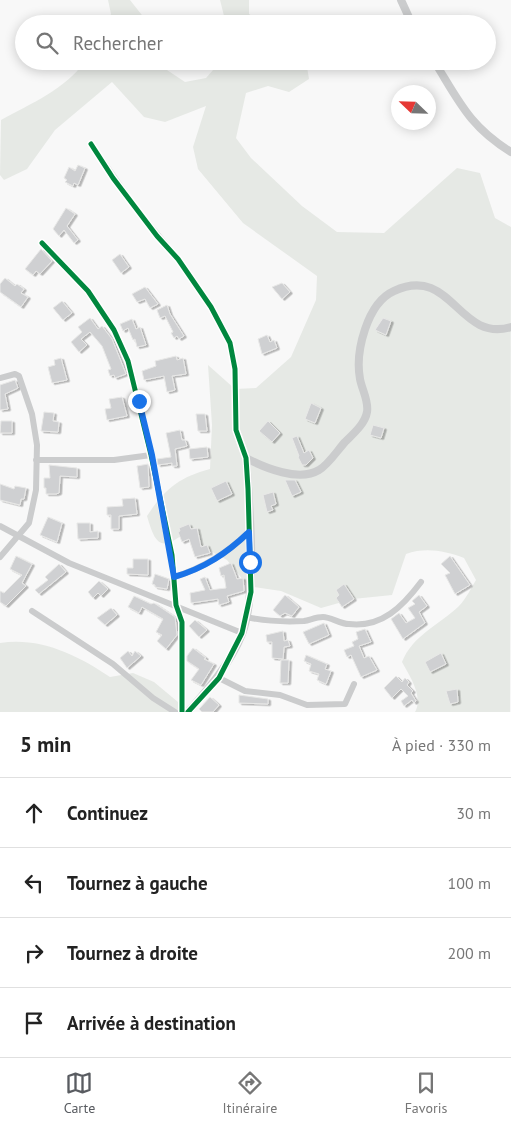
<!DOCTYPE html>
<html lang="fr">
<meta charset="utf-8">
<style>
:root{--surface:#fff;--page:#f2f2f2;--text:#222;--muted:#767676;--line:#e0e0e0;--accent:#595c61}
body{margin:0;font-family:"PT Sans",sans-serif;background:var(--page);color:var(--text)}
.compass{position:absolute;left:391px;top:85px;width:45px;height:45px;border-radius:50%;background:var(--surface);box-shadow:0 2px 12px #0003;rotate:293deg}
.stop{position:absolute;width:15px;height:15px;margin:-11px;border:4px solid #1a73e8;border-radius:50%;background:#fff}
.stop.end{background:#1a73e8;border-color:#fff;box-shadow:0 1px 5px #0008}
.list{margin:0;padding:0;list-style:none}
h2{display:flex;justify-content:space-between;align-items:center;height:65px;margin:0;padding:0 20px;font-size:21px}
h2 small{font-size:16px;font-weight:400;color:var(--muted)}
.list li{display:grid;grid-template-columns:32px 1fr auto;gap:15px;align-items:center;box-sizing:border-box;height:70px;padding:0 20px;border-top:1px solid var(--line)}
.list b{display:block;font-size:19px;white-space:nowrap}
.list em{font-size:16px;font-style:normal;color:var(--muted)}
.icon{flex:none;width:28px;height:28px;fill:none;stroke:currentColor;stroke-width:2;stroke-linecap:round;stroke-linejoin:round}
.map{position:relative;flex:none;width:511px;height:712px;overflow:hidden}
.search{position:absolute;background:var(--surface);box-shadow:0 2px 12px #0003;left:15px;right:15px;top:15px;height:55px;display:flex;align-items:center;gap:12px;box-sizing:border-box;padding:0 18px;border-radius:28px;color:var(--muted);font-size:19px}
.sheet{height:345px;background:var(--surface)}
nav{display:flex;justify-content:space-around;align-items:center;box-sizing:border-box;height:70px;border-top:1px solid var(--line);background:var(--surface);font-size:14px;color:var(--muted)}
nav a{display:grid;justify-items:center;gap:2px}
nav .on{color:var(--accent)}
.map>svg:first-child{display:block}
.green{fill:#e6e9e5}
.building{fill:#cfd0d2;stroke:#e8e8e7;filter:url(#shadow)}
.lines{fill:none;stroke-linecap:round;stroke-linejoin:round}
.minor{stroke:#cbcccd;stroke-width:6}
.tertiary{stroke:#cbcccd;stroke-width:8}
.cycleway-casing{stroke:#fff;stroke-width:8}
.cycleway{stroke:#00873e;stroke-width:5}
.route{stroke:#1a73e8;stroke-width:6}
</style>
<div class="map">
<svg width="511" height="712" viewBox="0 0 511 712">
<defs>
<filter id="shadow"><feDropShadow dx="2.5" dy="1.5" stdDeviation="0" flood-color="#0004"/></filter>
</defs>
<rect width="100%" height="100%" fill="#f8f8f8"/>
<path class="green" d="M108 0H130L149 24H107L111 14Z
M220 0H249V14L264 24H226Z
M85 61H163L167 70 185 82 206 78 221 61H306L309 79 289 92 268 86 246 93 236 138 251 158 302 206 337 232 384 233 457 168 480 173 495 218 511 227 510 712H415C424 697 409 675 402 662 413 635 439 625 459 606 466 599 471 588 476 580L464 558C445 551 426 547 406 554L392 595 353 599 321 608 281 591 248 586 227 560 203 547 189 530C162 551 156 548 147 516 164 490 179 477 210 469L212 425 208 365 235 389 256 388 291 357 316 300 317 276 243 223 198 169 193 147 206 106 165 122 144 117 112 82 55 130 27 169 4 180 0 175 1 120C30 104 66 89 85 61Z
M0 643C41 637 77 655 110 677L133 673 154 682 190 712H0Z"/>
<path class="building" d="M78 165 85 168 78 185 74 183 73 186 65 182 67 180 64 178 69 167 75 171Z
M66 208 75 214 67 226 78 240 74 243 64 230 59 236 53 229Z
M41 249 52 261 40 274 36 271 33 275 25 269Z
M120 254 129 267 121 273 112 260Z
M5 278 15 286 17 284 24 289 21 293 28 297 21 307 0 292V284Z
M282 283 290 292 282 299 272 287Z
M145 287 158 304 150 308 145 299 137 302 132 294Z
M62 301 72 313 63 320 53 308Z
M167 305 170 314 184 336 179 339 177 336 174 338 171 333 173 332 165 316 160 318 157 310Z
M90 318 98 329 102 326 112 339 126 374 115 378 114 375 110 376 108 370 111 369 102 346 90 332 81 339 87 345 79 352 71 342 82 332 78 327Z
M383 318 391 321 386 335 375 330Z
M132 319 136 329 140 327 146 345 137 347 135 339 133 340 128 328 123 331 120 324Z
M267 335 270 342 274 340 277 348 262 354 258 339Z
M176 356 177 360 183 358 186 374 172 376 175 390 167 392 164 376 144 380 142 371 156 366 155 361Z
M61 358 67 380 52 383 48 367 55 365 54 360Z
M15 380 18 388 5 394 8 409 0 410V385Z
M122 397 127 416 107 420 105 409 111 408 109 399Z
M311 403 321 408 315 423 305 419Z
M44 412 54 413 53 421 59 422 58 432 41 431Z
M196 414H205L207 431H198Z
M1 421H12V433H0Z
M268 421 280 433 272 442 259 431Z
M373 425 384 428 381 438 370 435Z
M180 430 182 440H185L187 446 175 449 177 466H172V463L158 465 157 459 171 457 166 433Z
M297 436 304 453 309 450 313 458 306 465H302L298 457 299 456 292 438Z
M207 447 208 457 190 459 189 449Z
M148 464 149 487 140 488 137 466Z
M49 465 77 468V477L60 476 59 493 56 494H46V488H44V478H50Z
M285 480H295L301 492 292 496Z
M226 481 232 494 217 501 211 488Z
M0 484 14 489 15 486 26 488 24 499H21L20 505 0 500Z
M273 492 276 504 271 506 273 510 267 512 263 495Z
M135 498 137 514 119 516V529H111V515H107V507L123 506 122 499Z
M48 517 62 523 57 542 40 535Z
M77 523H90V532L98 531V538L78 539Z
M189 524 191 529 197 528 201 547 207 545 210 553 195 557 189 539 182 542 178 532 180 531 179 528Z
M16 556 32 564 22 583 26 586 6 606 0 602V591L4 593 22 575 10 569Z
M450 556 470 585 455 594 445 575 450 573 441 564Z
M133 559H148V575L127 574V568H133Z
M231 563 237 579 243 578 244 591 227 596 229 602 219 605 218 599 191 603 190 593 205 590 200 579 205 577 210 590 226 588 224 575 221 576 219 568Z
M59 564 66 572 39 594 35 590 48 580 45 577Z
M155 574 169 579 167 589 155 587V585L152 584Z
M99 581 108 589 101 596 98 593 93 598 88 592Z
M344 584 354 599 342 607 336 598 339 595 336 590Z
M285 595 299 607 292 616 285 613 280 616 273 610Z
M419 595 427 606 419 612 425 623 403 639 391 619 399 613 406 623 415 618 408 608 415 604 412 601Z
M134 596 151 604 154 603 175 617 177 635 166 649 157 641 162 635 156 632 163 619 142 607 139 613 128 607Z
M111 608 117 615 105 625 97 618Z
M195 620 207 630 199 637 189 626Z
M324 623 329 635 309 644 303 632Z
M365 629 371 642 359 646 364 658 369 656 377 670 361 677 351 655 347 657 344 650 354 646 352 642 358 639 356 632Z
M283 631 284 641 288 640 290 646 284 647 283 659 272 658V642H267L266 635Z
M193 648 206 658 204 659 214 664 201 685 191 680 199 669 187 661V656Z
M128 651 132 656 135 651 141 656 127 668 120 658Z
M441 653 446 664 430 672 425 662Z
M306 655 327 664 325 669 331 671 326 684 317 680 319 674 309 671 311 664 304 661Z
M281 660H289L288 683H280Z
M396 676 402 682 405 678 409 682 407 685 413 691 411 693 416 701 414 703 412 700 404 706 401 701 408 696 401 689 392 698 384 688Z
M457 689 458 702 450 704 446 691Z
M239 695 268 699V704L239 703Z
M210 697 219 705 213 712H202L199 709Z"/>
<g class="lines">
<path class="minor" d="M91 144 137 210 178 259 211 307 230 343 235 369 236 430 246 458
M42 243 88 291 114 330 128 361 151 455 172 555 176 605 182 622V712
M0 378 15 374 19 376 32 414 37 445 36 490 29 523 0 557
M36 460H114L151 455
M0 526 69 563 242 633
M174 577C204 568 227 553 249 532
M32 611 113 664 153 698 175 712
M246 617C264 621 285 622 304 621 310 620 316 617 323 617 331 617 340 624 349 624 382 628 403 606 421 582
M219 678 245 691 280 695 307 705 345 704 354 684"/>
<path class="tertiary" d="M401 0 412 24
M434 61C459 101 469 126 511 152
M246 458C265 468 299 482 319 470 328 465 337 451 345 442 353 434 365 424 367 412 369 401 362 390 360 379 355 352 367 303 394 291 452 264 458 343 511 327
M188 712C209 688 230 664 242 634 258 592 249 504 246 458"/>
<defs>
<path id="cycleway" d="M91 144 113 178 157 236 178 259 211 307 230 343 235 369 236 430 246 458 248 489 251 592 242 633 219 678 188 712
M42 243 88 291 114 330 128 361 151 455 172 555 176 605 182 622V712"/>
</defs>
<use href="#cycleway" class="cycleway-casing"/>
<use href="#cycleway" class="cycleway"/>
</g>
<g class="lines">
<path class="route" d="M139 401 152 455 174 577C205 568 227 553 249 532L250 562"/>
</g>
</svg>
<svg class="compass" viewBox="-18 -18 36 36"><path d="M0-13l5 13h-10z" fill="#e53935"/><path d="M0 13l5-13h-10z" fill="#767676"/></svg>
<div class="stop" style="left:250px;top:562px"></div>
<div class="stop end" style="left:139px;top:401px"></div>
<div class="search"><svg class="icon" aria-label="search" viewBox="0 0 24 24"><circle cx="10" cy="10" r="6"/><path d="M15 15l6 6"/></svg>Rechercher</div>
</div>
<section class="sheet">
<h2>5 min<small>À pied · 330 m</small></h2>
<ul class="list">
<li><svg class="icon" aria-label="ahead" viewBox="0 0 24 24"><path d="M12 20V5M6 11l6-6 6 6"/></svg><div><b>Continuez</b></div><em>30 m</em></li>
<li><svg class="icon" aria-label="left" viewBox="0 0 24 24"><path d="M17 20v-9H6M10 6l-5 5 5 5"/></svg><div><b>Tournez à gauche</b></div><em>100 m</em></li>
<li><svg class="icon" aria-label="right" viewBox="0 0 24 24"><path d="M7 20v-9h11M14 6l5 5-5 5"/></svg><div><b>Tournez à droite</b></div><em>200 m</em></li>
<li><svg class="icon" aria-label="arrive" viewBox="0 0 24 24"><path d="M6 21V4h12l-3 4 3 4H6"/></svg><div><b>Arrivée à destination</b></div></li>
</ul>
</section>
<nav>
<a class="on"><svg class="icon" aria-label="map" viewBox="0 0 24 24"><path d="M3 6l6-2 6 2 6-2v14l-6 2-6-2-6 2zM9 4v14M15 6v14"/></svg>Carte</a>
<a><svg class="icon" aria-label="directions" viewBox="0 0 24 24"><path d="M12 3l9 9-9 9-9-9zM9 14v-3h6M13 9l2 2-2 2"/></svg>Itinéraire</a>
<a><svg class="icon" aria-label="saved" viewBox="0 0 24 24"><path d="M7 4h10v16l-5-4-5 4z"/></svg>Favoris</a>
</nav>
